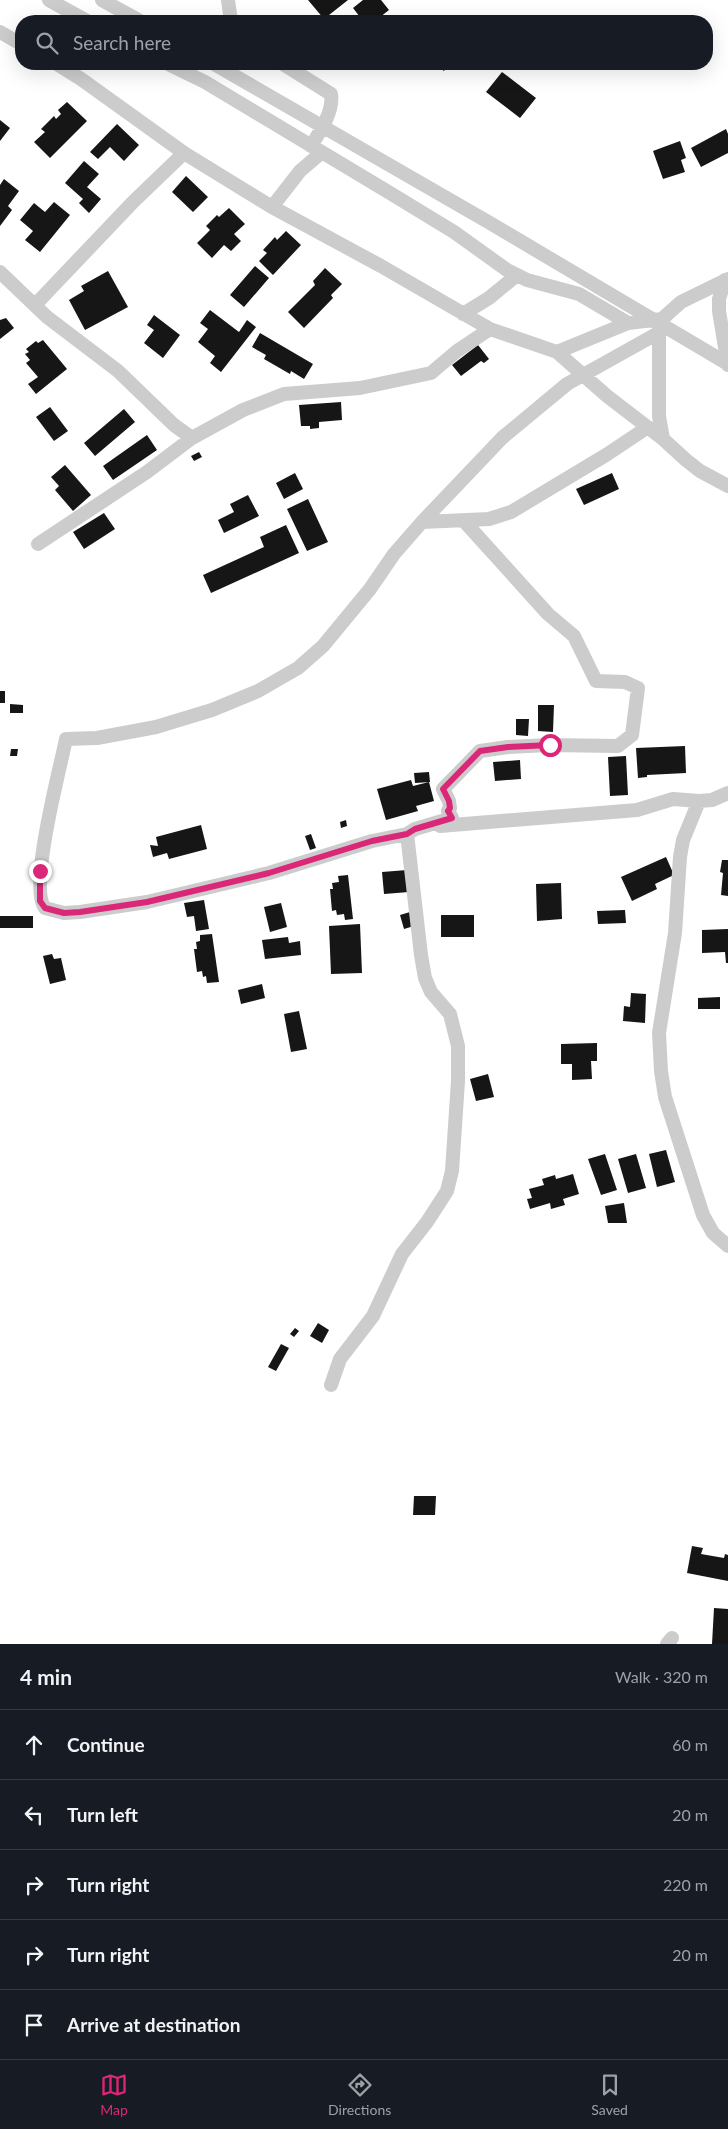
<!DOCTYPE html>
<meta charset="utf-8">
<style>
:root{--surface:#171b24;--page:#20242c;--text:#f1f3f6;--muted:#9ea1a6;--line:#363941;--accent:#db2777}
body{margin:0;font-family:Lato,sans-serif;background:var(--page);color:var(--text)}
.stop{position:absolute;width:15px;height:15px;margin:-11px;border:4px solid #db2777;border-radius:50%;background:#fff}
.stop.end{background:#db2777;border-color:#fff;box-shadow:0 1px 5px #0008}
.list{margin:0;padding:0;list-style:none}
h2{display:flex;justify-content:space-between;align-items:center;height:65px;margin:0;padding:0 20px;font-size:21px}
h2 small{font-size:16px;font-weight:400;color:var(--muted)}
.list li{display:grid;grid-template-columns:32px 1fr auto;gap:15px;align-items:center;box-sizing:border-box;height:70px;padding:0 20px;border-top:1px solid var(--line)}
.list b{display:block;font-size:19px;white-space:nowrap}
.list em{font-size:16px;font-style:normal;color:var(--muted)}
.icon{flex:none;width:28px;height:28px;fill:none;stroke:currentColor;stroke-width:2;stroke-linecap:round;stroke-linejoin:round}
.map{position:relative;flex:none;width:728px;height:1644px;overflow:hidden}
.search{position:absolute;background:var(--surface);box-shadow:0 5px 20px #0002;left:15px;right:15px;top:15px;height:55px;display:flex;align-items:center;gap:12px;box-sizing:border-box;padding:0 18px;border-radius:20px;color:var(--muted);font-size:19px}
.sheet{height:415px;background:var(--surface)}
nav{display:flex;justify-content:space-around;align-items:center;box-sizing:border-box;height:70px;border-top:1px solid var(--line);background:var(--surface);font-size:14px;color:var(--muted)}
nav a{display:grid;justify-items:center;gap:2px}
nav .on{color:var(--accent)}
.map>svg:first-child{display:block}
.building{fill:#161616}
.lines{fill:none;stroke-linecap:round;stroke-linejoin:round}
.minor{stroke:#ccc;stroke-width:14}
.route{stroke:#db2777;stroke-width:6}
</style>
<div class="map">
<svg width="728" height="1644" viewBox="0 0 728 1644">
<rect width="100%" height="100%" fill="#fff"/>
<path class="building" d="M308 0H348L324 19Z
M363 0H381L389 10 375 21H363L353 8Z
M434 64H448L444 71Z
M502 72 536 98 520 118 486 92Z
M67 102 87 121 50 158 34 142 45 132 41 129 54 116 56 119 61 114 58 110Z
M0 120 10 128 0 141Z
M117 124 139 145 124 161 110 147 98 159 90 152Z
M726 129 728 134V153L701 167 691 148Z
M680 141 686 158 681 160 685 172 663 179 653 151Z
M84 161 99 174 87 187 101 199 89 213 79 203 83 199 65 183Z
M186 176 208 197 193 212 172 192Z
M4 179 19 191 8 206 12 210 0 226V185Z
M54 202 70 215 40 252 25 240 33 231 20 220 34 203 45 212Z
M229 208 245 224 234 234 241 241 231 251 224 245 212 258 197 243 210 230 206 226 217 215 219 217Z
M286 231 301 245 273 275 259 261 267 253 263 250 275 237 277 240Z
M255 266 269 278 244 307 230 295Z
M325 268 342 284 331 295 333 298 304 328 288 312 315 285 313 281Z
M108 271 128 307 85 330 69 300 84 291 81 286Z
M210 310 239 332 247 320 256 327 221 372 210 363 215 356 198 342 208 329 200 323Z
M154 315 180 335 163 358 144 343 154 330 147 325Z
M6 318 14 328 0 339V320Z
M260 333 313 364 304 379 291 371 290 374 264 359 266 355 252 347Z
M43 340 67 369 36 394 28 384 38 377 26 363 30 360 25 354 29 352 26 349 36 341 38 343Z
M478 345 489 359 484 363 481 361 461 376 452 365Z
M341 402 342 420 319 422V428L310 429V426H301L299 405Z
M50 407 68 431 54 441 36 417Z
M124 409 135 422 95 456 84 443Z
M147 435 157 450 113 480 103 466Z
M199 452 202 457 194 461 191 456Z
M65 465 91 495 73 511 55 490 59 486 51 477Z
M295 473 303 489 284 499 276 483Z
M612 473 619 489 584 505 576 489Z
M248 495 259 516 224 533 218 520 234 512 230 504Z
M308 499 328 542 307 551 287 509Z
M104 513 115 529 84 549 73 532Z
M286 525 299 553 211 593 203 575 264 547 260 537Z
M0 691H5V703H0Z
M10 704 23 705V713H10Z
M538 705H554L553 732 538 731Z
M516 719H529L528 736 516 735Z
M685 746 686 773 647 775V777L638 778 636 748Z
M11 749H18L17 756H10Z
M626 756 628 795 610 796 608 757Z
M520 760 521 779 495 781 493 762Z
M429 772 430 782 415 783 414 773Z
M411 780 413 786 429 782 434 801 416 806 418 811 386 820 377 789Z
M346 820 347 826 341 828 340 822Z
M201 825 207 849 169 859 167 853 153 857 150 845 158 846 156 837Z
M311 834 316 848 310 850 305 836Z
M666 857 674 875 655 884 657 889 632 901 621 877Z
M722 860H728V896L721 895 723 873 720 872Z
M407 870 409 892 384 894 382 872Z
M348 875 353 919 345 920 344 914 337 915 336 910 332 911 330 889H333L332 883 339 882 338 876Z
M561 883 562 919 537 921 536 884Z
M204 900 209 929 196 931 194 916 187 917 184 903Z
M281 903 287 927 270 932 264 907Z
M625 910 626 923 598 924 597 911Z
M410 912 414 926 404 929 400 915Z
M441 915H474V937H441Z
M0 916H33V928H0Z
M360 924 362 973 331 974 329 926Z
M728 929V963H726L725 952 702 953V930Z
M212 934 219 982 207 983 206 976 203 977 202 971 197 972 194 949H197L196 942 200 941V935Z
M288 937 289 943 300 941 301 955 265 959 262 940Z
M52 954 54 959 61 958 66 980 50 984 43 956Z
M262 984 265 998 241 1004 238 990Z
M631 993 646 994 645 1023 623 1021 624 1006 630 1007Z
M720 997V1009H698V998Z
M299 1011 307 1049 291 1052 284 1014Z
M597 1043V1061H591L592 1079 572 1080V1064H561V1044Z
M488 1074 494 1097 476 1101 470 1079Z
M666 1150 675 1182 657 1187 649 1154Z
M605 1154 617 1190 601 1195 588 1159Z
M636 1154 646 1188 628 1193 618 1159Z
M573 1174 579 1194 563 1199 565 1205 551 1209 550 1203 530 1209 527 1199 532 1198 529 1189 544 1185 542 1179 555 1175 556 1179Z
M624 1203 627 1223H608L605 1206Z
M318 1323 329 1330 322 1343 310 1336Z
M295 1328 299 1331 294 1337 290 1334Z
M281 1344 289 1348 276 1371 268 1367Z
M414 1496H436L435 1515H413Z
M692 1546 703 1548 701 1554 724 1558 725 1554 728 1555V1581L687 1573Z
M714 1608 728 1609V1644H712Z"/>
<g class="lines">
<path class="minor" d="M49 0 87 21
M102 0 140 21
M228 0 231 21
M0 32 21 44
M57 64 81 79 184 153 272 207
M168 64 205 82 390 193 454 232 507 270 527 280 579 294 628 323
M214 64 490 223 728 364
M283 64 331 94C334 111 320 132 311 146
M321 153 300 171 272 207 381 266 490 329 557 352 607 396 663 439 686 460 700 471 728 486
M0 272 47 317 118 371 174 425 192 438
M725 280 719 299V311L728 365
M35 305 133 202 184 153
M463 314 489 298 517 275
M659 325V416L663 439
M557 352 628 323 662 319 681 302 728 279
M464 521 548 614 574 636 596 681 625 682 638 688 632 735 618 746 549 745 508 747 480 751 443 789 449 801 450 808 448 811 452 818 415 829 407 834 372 841 269 873 147 902 80 912 64 913 45 908C28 888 60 769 66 739L97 738 156 727 212 710 258 691 298 668 323 646 370 589 394 554 422 522 502 438 567 384 660 332
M422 522 489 519 511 512 606 455 648 427
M38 544 147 472 192 438 243 410 284 394 360 388 431 373 457 351 490 329
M699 801 683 840 680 857 675 933 659 1033 661 1071 665 1097 703 1215 713 1233 728 1246
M440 826 637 810 673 799 699 801 712 800 728 793
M331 1385 340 1359 373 1316 402 1254 427 1222 447 1191 452 1171 458 1081V1046L450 1014 431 992 425 978 421 955 407 834
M667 1644 672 1638"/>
</g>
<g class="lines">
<path class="route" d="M40 871V901L45 908 64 913 80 912 147 902 269 873 372 841 407 834 415 829 452 818 448 811 450 808 449 801 443 789 480 751 508 747 550 745"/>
</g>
</svg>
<div class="stop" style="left:550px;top:745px"></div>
<div class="stop end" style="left:40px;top:871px"></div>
<div class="search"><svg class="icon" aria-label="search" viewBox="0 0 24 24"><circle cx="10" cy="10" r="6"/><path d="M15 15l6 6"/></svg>Search here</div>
</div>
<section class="sheet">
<h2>4 min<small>Walk · 320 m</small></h2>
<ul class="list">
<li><svg class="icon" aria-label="ahead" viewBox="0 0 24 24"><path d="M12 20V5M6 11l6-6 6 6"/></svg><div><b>Continue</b></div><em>60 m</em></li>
<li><svg class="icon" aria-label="left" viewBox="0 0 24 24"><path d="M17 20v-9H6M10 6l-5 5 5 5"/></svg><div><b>Turn left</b></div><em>20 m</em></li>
<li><svg class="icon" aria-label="right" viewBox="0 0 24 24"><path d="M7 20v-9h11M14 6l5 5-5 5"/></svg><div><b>Turn right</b></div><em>220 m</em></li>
<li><svg class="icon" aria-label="right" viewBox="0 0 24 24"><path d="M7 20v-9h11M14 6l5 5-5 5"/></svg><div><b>Turn right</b></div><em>20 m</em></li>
<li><svg class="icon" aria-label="arrive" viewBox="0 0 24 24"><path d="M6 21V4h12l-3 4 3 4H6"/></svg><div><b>Arrive at destination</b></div></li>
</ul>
</section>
<nav>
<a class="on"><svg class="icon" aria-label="map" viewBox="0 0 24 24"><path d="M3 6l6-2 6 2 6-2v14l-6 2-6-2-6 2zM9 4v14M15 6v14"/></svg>Map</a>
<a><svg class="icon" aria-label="directions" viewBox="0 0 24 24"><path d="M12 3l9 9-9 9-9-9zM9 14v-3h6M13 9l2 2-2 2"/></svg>Directions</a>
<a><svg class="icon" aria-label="saved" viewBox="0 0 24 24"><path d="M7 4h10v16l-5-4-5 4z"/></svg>Saved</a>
</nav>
